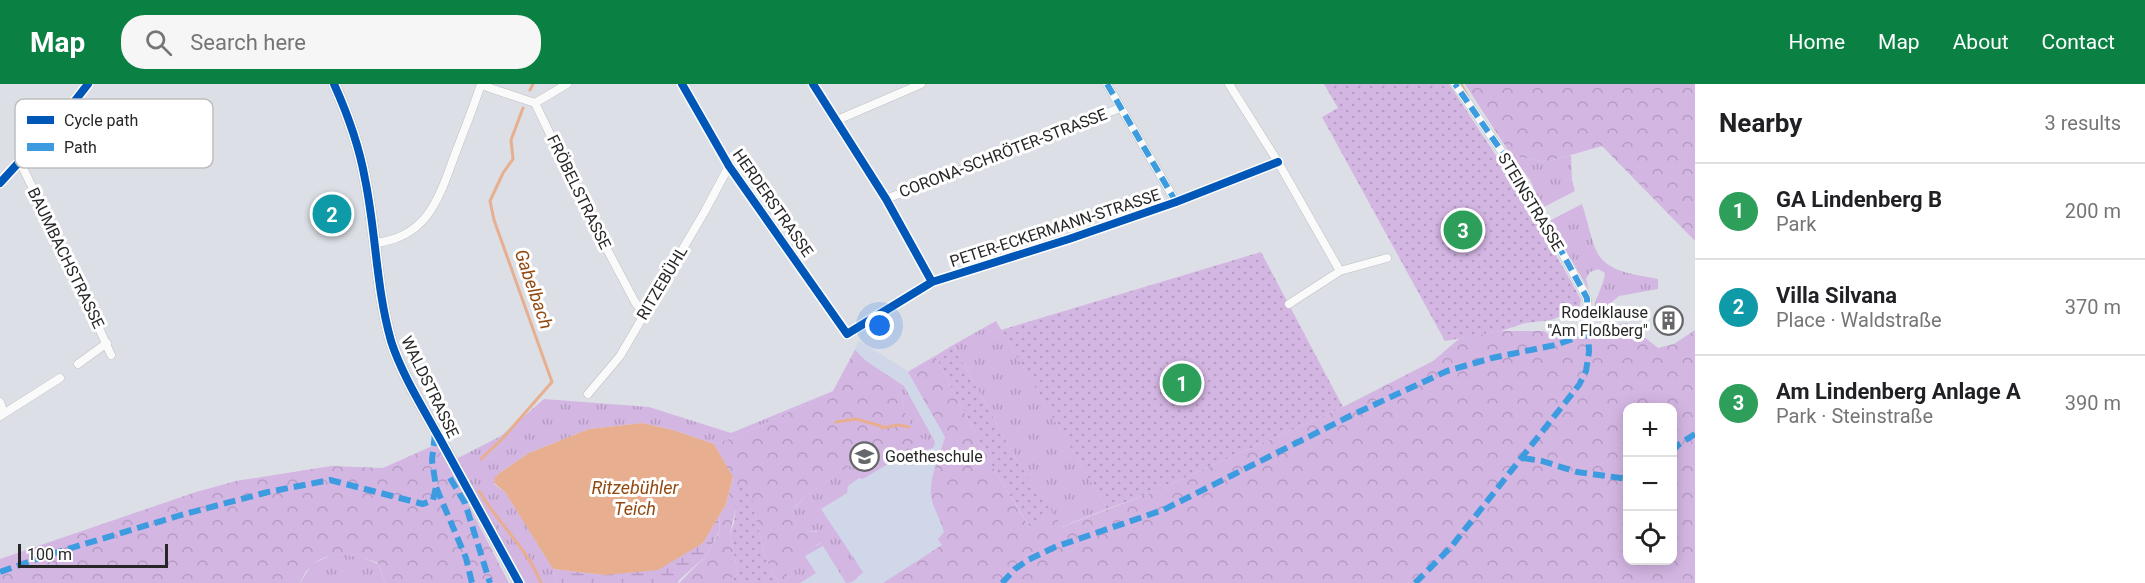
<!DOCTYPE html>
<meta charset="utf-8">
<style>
:root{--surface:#fff;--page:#f6f6f6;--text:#202124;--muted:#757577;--line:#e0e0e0;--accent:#0b8043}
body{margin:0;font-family:Roboto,sans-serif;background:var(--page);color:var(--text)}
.controls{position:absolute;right:18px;bottom:18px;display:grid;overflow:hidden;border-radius:12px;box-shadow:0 3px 15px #0003}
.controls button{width:54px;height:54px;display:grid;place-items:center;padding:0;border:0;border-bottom:2px solid var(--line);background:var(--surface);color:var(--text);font:30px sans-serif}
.scale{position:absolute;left:18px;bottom:15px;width:150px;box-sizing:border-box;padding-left:6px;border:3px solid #272727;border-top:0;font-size:16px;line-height:21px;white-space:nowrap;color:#272727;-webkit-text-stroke:4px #fff;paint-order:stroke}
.you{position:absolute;left:880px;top:242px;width:21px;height:21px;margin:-15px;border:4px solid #fff;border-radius:50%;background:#1a73e8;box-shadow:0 0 0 9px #1a73e833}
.badge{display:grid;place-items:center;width:39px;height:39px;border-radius:50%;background:var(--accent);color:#fff;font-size:20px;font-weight:700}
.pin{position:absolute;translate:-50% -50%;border:3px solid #fff;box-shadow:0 2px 6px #0006}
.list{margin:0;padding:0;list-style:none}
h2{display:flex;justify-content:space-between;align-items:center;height:78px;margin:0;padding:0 24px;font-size:26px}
h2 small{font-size:20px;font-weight:400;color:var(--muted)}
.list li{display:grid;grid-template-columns:39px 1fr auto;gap:18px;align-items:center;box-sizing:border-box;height:96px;padding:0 24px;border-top:2px solid var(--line)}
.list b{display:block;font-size:22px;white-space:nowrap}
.list p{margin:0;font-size:20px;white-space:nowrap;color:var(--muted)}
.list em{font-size:20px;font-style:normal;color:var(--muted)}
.icon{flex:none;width:33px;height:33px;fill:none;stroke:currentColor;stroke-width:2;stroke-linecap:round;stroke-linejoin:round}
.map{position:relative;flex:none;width:1695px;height:499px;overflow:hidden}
header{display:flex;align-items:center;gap:36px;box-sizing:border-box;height:84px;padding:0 30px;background:var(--accent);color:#fff}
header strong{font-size:28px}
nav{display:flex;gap:33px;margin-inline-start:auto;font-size:21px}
.search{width:420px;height:54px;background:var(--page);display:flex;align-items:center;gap:15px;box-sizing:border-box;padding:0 21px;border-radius:24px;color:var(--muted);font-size:22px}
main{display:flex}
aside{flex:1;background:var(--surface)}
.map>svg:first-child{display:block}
.education{fill:#d0d7e9}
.grass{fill:url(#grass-tufts)}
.forest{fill:url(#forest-crowns);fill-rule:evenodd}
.wetland{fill:url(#wetland-marsh)}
.garden{fill:url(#garden-dots)}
.water{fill:#e7af90}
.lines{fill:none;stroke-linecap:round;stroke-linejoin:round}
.stream{stroke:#e7af90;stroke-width:3}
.street-casing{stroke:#bebfbf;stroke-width:9}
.secondary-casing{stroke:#bebfbf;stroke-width:12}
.street{stroke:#fafafb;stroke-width:8}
.secondary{stroke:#fafafb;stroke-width:10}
.quiet{stroke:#3d9ce0;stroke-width:6;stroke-dasharray:12 6;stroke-linecap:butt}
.cycleway-casing{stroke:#fff;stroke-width:11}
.cycleway{stroke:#0057b8;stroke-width:8}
.labels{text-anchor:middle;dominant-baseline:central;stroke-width:6;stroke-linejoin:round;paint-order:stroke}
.street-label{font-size:16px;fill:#272727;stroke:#fff}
.poi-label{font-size:16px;fill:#272727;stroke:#fff;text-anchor:end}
.water-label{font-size:18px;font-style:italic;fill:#93490f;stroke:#fff}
.key{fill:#fff;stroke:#bebebe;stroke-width:1.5}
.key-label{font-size:16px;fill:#272727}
</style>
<header>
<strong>Map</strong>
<div class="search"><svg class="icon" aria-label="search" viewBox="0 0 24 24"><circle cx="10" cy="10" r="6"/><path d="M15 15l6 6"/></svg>Search here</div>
<nav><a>Home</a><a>Map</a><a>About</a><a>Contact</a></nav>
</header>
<main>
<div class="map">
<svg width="1695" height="499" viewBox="0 0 1695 499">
<defs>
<pattern id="grass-tufts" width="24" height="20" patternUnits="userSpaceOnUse" patternTransform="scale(1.5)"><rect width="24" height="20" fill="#d4b6e3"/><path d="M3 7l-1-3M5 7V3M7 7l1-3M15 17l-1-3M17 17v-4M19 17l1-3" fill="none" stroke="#b69cc3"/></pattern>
<pattern id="forest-crowns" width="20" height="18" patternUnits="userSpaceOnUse" patternTransform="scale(1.5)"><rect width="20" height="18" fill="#d4b6e3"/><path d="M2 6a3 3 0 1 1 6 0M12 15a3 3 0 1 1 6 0" fill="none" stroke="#b69cc3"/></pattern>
<pattern id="wetland-marsh" width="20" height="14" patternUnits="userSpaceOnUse" patternTransform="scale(1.5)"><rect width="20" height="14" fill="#d4b6e3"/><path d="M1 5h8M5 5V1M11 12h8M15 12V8" fill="none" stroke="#b69cc3"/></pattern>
<pattern id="garden-dots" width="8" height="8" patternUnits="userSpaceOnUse" patternTransform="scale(1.5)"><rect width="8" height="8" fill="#d4b6e3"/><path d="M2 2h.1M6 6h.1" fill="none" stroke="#b69cc3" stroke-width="1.8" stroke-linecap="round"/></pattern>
</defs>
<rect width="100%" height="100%" fill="#dcdfe6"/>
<path class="education" d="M859 257 908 287 935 272 978 499H779L736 353 833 307Z"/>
<path class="grass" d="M1511 71 1546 78 1571 71 1572 96 1575 107 1542 124 1530 96Z
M1582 120C1587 134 1591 157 1598 170 1609 189 1639 191 1658 195V205L1619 212 1607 222 1613 232 1599 237 1593 230C1594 215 1603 204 1605 189L1598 185 1590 188 1586 195 1589 206 1549 137Z
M996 237 1107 425 1061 443 1017 377 953 261Z
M899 302H904L935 358 933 364 896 375 863 395 859 394 848 402 847 409 821 425 863 488C857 493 855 499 846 499L823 462 805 472 816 489 800 499H787V482L802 468 820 460 817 447 808 448 797 442 793 435 794 425 807 411 878 362 907 361 923 356C914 347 905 334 903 321 902 314 903 309 899 302Z
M833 307 736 353 714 360 673 346 642 339 589 345 529 369 498 390 494 400 505 408 521 433 553 485 557 499H526L456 375 501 352 544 315 649 323 731 349Z
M334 470 359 472 378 480 385 499H300L312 480Z"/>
<path class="forest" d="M1465 0H1695V157L1602 62 1546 78 1511 71Z
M1627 239 1658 264 1674 260 1695 246V499H883L942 461 938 455 944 448C941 436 933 424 931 412 929 393 940 372 945 353L908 288 935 272 995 387 1030 444 1053 429 1062 443 1153 408 1343 323 1433 277 1460 254 1501 247H1544L1554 254 1576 243 1593 245ZM1628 324H1672V476H1628Z
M855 266 866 277 904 302 900 303C903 310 902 315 903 322 906 334 914 347 923 356L920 362H878L807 411 794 424 793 435 797 442 810 448H825L826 453C815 465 799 469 787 482V499H779L765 474 749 402 736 424 730 449 738 491 727 496 728 499H679L705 473 719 449 720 430 726 420 733 394 714 360 736 353 833 307Z
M439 359 454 393 509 499H385L378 479C348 467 315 464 300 499H0V475L196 408 236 397 331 382 383 384Z"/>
<path class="wetland" d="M720 430 719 448 705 473 679 496 678 499H557L553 485 605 491 703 459Z"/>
<path class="garden" d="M1324 0H1449L1512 96 1571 197 1581 216 1579 225 1551 236 1525 239 1501 247 1445 257 1322 33 1338 24Z
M1261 168 1343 323 1153 408 1107 425 1001 246Z
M953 261 1017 377 1053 429 1031 445 995 387 935 272Z
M749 401 765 474 779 499H728L726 496 738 491 730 449 734 439 738 403Z"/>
<path class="water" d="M642 339 673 346 714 360 733 393 726 420 703 459 658 486 605 491 553 485 505 408 494 399 495 395 493 393H496L498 390 529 369 589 345Z"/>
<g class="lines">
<path class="stream" d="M1461 0 1467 11
M530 6 533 0
M836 338 856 335 881 342 882 344 898 341 909 343
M481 375 503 354 552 298 494 136 490 117 503 89 513 75 511 56 523 24
M479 407C498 439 527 464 541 499"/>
<defs>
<path id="street" d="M567 0 535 19 591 135 635 218 644 230
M682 0 729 82 847 250 932 198 1069 155 1176 118 1278 78
M813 0 886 115 932 198
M1107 0 1176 118
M1229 0 1278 78 1340 187 1387 174
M1455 0 1525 101 1587 214 1589 243
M481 1 535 19
M835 37 921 0
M20 78 79 199 111 271
M0 99 74 18 88 0
M886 115 1120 24
M374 159C430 154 440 110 457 65 465 44 474 22 481 0
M1289 220 1340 187
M78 280 107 259
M588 310 620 272 705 127 729 82
M0 318 4 329
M0 332 60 294"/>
<path id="secondary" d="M334 0C348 31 359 61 365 95 376 148 376 204 391 257 402 291 423 324 440 355 466 403 493 451 519 499"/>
</defs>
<use href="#street" class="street-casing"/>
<use href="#secondary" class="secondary-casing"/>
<use href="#street" class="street"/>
<use href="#secondary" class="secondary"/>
<path class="quiet" d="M1107 0 1176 118
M435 350 432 376 436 403 466 474 472 499
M1672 368 1678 361 1695 350
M1523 374 1542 377 1577 388 1628 395
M450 394 465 419 490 499
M0 488 48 471 181 431 268 408 330 396 423 420 433 416 436 403
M1002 499 1015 485 1028 476 1055 463 1163 426 1352 331 1447 287 1492 274 1555 261 1570 256 1589 243
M1415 499 1451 463 1579 301 1586 287 1589 268 1587 214 1525 101 1455 0"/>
<defs>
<path id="cycleway" d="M334 0C348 31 359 61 365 95 376 148 376 204 391 257 402 291 423 324 440 355 466 403 493 451 519 499
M682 0 729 82 847 250 932 198 1069 155 1176 118 1278 78
M813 0 886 115 932 198
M0 99 74 18 88 0"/>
</defs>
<use href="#cycleway" class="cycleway-casing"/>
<use href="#cycleway" class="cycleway"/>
</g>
<defs>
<symbol id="building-ring" viewBox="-11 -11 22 22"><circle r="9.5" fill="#fff" stroke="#66676a" stroke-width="1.5"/><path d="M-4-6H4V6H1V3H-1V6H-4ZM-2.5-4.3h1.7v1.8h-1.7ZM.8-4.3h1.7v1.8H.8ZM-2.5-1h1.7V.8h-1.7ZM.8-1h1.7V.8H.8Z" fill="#66676a"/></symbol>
<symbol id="school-ring" viewBox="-11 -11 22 22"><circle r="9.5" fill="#fff" stroke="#66676a" stroke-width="1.5"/><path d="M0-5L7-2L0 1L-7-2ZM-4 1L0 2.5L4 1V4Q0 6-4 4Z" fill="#66676a"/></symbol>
</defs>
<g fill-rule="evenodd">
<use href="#building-ring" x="1652" y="220" width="33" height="33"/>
<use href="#school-ring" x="848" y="356" width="33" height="33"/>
</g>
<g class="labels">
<g class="street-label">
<text transform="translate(1003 69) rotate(-21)">CORONA-SCHRÖTER-STRASSE</text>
<text transform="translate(579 108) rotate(64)">FRÖBELSTRASSE</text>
<text transform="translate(1531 118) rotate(59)">STEINSTRASSE</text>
<text transform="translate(773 119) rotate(55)">HERDERSTRASSE</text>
<text transform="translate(1055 144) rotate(-18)">PETER-ECKERMANN-STRASSE</text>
<text transform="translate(66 174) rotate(64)">BAUMBACHSTRASSE</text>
<text transform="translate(662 199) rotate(-59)">RITZEBÜHL</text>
<text transform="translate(430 303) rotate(64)">WALDSTRASSE</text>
</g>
<g class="poi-label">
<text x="1648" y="228">Rodelklause<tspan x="1648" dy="18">"Am Floßberg"</tspan></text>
<text x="885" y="372" text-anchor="start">Goetheschule</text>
</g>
<g class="water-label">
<text transform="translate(534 205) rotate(71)">Gabelbach</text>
<text x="635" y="403">Ritzebühler<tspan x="635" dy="21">Teich</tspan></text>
</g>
</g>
<rect x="15" y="15" width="198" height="69" rx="9" class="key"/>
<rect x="27" y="32" width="27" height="8" fill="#0057b8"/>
<rect x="27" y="59" width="27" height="8" fill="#3d9ce0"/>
<g class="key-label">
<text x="64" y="42">Cycle path</text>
<text x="64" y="69">Path</text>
</g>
</svg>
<div class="controls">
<button>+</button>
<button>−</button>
<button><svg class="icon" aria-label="locate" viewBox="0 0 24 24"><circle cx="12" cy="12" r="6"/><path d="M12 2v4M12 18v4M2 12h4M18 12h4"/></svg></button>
</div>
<div class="scale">100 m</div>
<div class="you"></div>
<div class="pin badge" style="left:1182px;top:299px;background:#2e9e5b">1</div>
<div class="pin badge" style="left:332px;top:130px;background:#0f9aa8">2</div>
<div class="pin badge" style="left:1463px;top:146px;background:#2e9e5b">3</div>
</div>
<aside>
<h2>Nearby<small>3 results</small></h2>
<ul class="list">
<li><span class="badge" style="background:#2e9e5b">1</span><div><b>GA Lindenberg B</b><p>Park</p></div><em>200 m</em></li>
<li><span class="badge" style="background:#0f9aa8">2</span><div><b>Villa Silvana</b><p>Place · Waldstraße</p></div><em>370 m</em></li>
<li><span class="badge" style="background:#2e9e5b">3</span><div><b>Am Lindenberg Anlage A</b><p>Park · Steinstraße</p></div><em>390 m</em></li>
</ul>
</aside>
</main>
